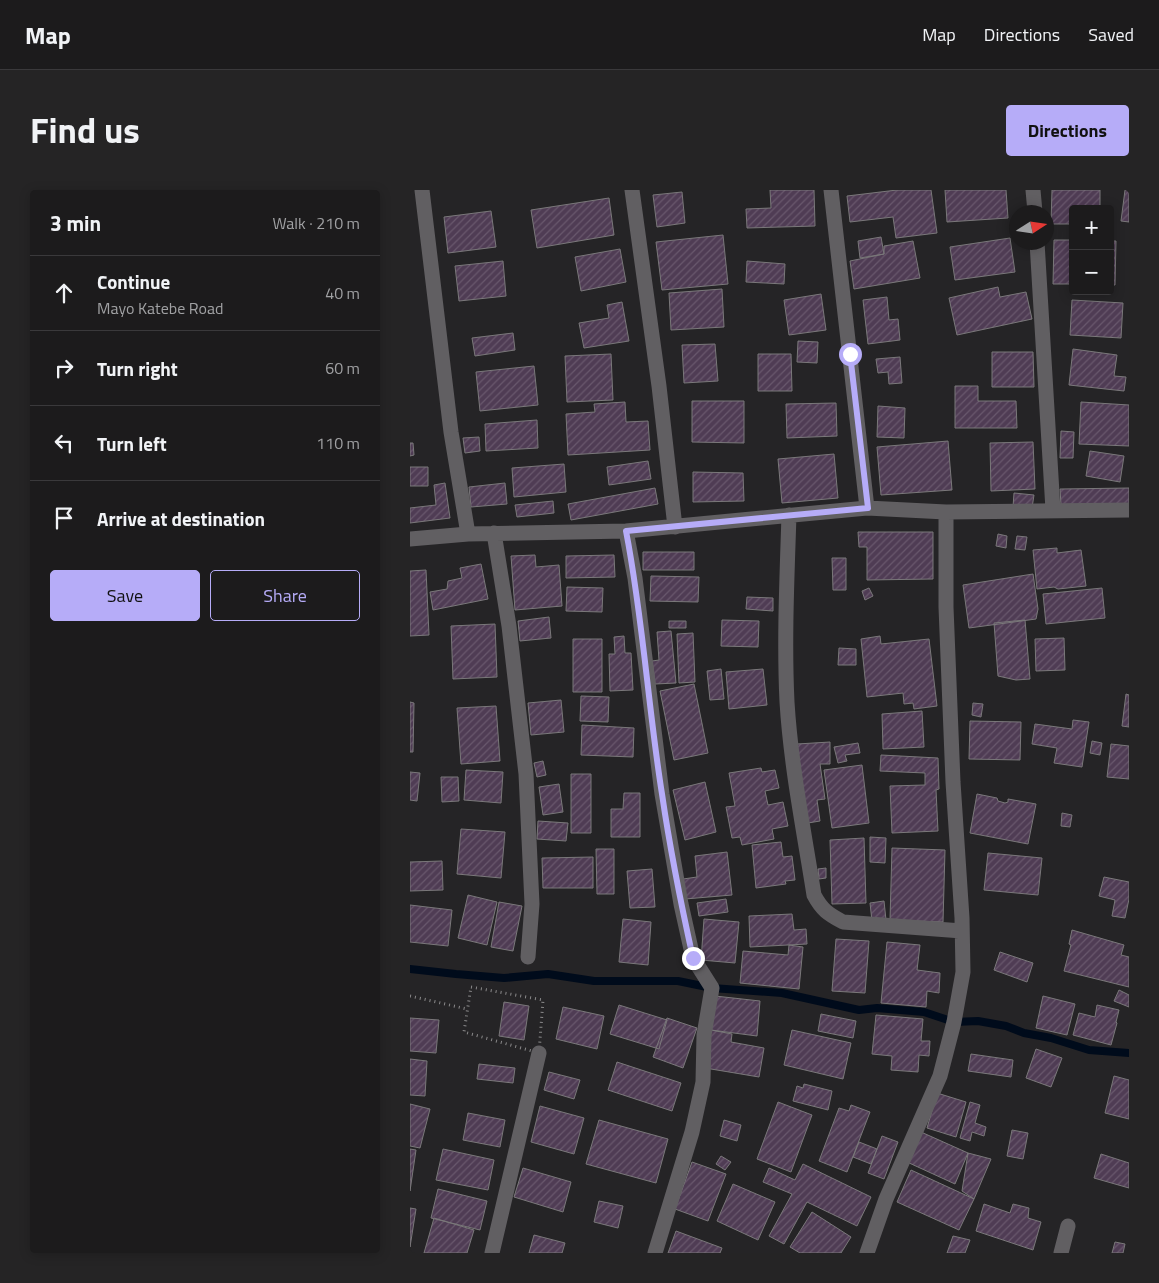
<!DOCTYPE html>
<meta charset="utf-8">
<style>
:root{--surface:#1c1b1c;--page:#252425;--text:#f1f3f6;--muted:#a0a1a3;--line:#3a393b;--accent:#b6acf8}
body{margin:0;font-family:"Titillium Web",sans-serif;background:var(--page);color:var(--text)}
.controls{position:absolute;right:15px;top:15px;display:grid;overflow:hidden;border-radius:5px;box-shadow:0 2px 12px #0003}
.controls button{width:45px;height:45px;display:grid;place-items:center;padding:0;border:0;border-bottom:1px solid var(--line);background:var(--surface);color:var(--text);font:25px sans-serif}
.compass{position:absolute;left:599px;top:15px;width:45px;height:45px;border-radius:50%;background:var(--surface);box-shadow:0 2px 12px #0003;rotate:78deg}
.stop{position:absolute;width:15px;height:15px;margin:-11px;border:4px solid #b6acf8;border-radius:50%;background:#fff}
.stop.end{background:#b6acf8;border-color:#fff;box-shadow:0 1px 5px #0008}
.list{margin:0;padding:0;list-style:none}
h2{display:flex;justify-content:space-between;align-items:center;height:65px;margin:0;padding:0 20px;font-size:21px}
h2 small{font-size:16px;font-weight:400;color:var(--muted)}
.list li{display:grid;grid-template-columns:32px 1fr auto;gap:15px;align-items:center;box-sizing:border-box;height:75px;padding:0 20px;border-top:1px solid var(--line)}
.list b{display:block;font-size:19px;white-space:nowrap}
.list p{margin:0;font-size:16px;white-space:nowrap;color:var(--muted)}
.list em{font-size:16px;font-style:normal;color:var(--muted)}
.actions{display:flex;gap:10px;padding:15px 20px}
.actions a{flex:1;padding:11px 0;border:1px solid var(--accent);border-radius:5px;text-align:center;font-size:18px;color:var(--accent)}
.actions .main{background:var(--accent);color:#111}
.icon{flex:none;width:28px;height:28px;fill:none;stroke:currentColor;stroke-width:2;stroke-linecap:round;stroke-linejoin:round}
.map{position:relative;flex:none;width:719px;height:1063px;overflow:hidden;border-radius:5px}
header{display:flex;align-items:center;gap:30px;box-sizing:border-box;height:70px;padding:0 25px;background:var(--surface);border-bottom:1px solid var(--line)}
header strong{font-size:24px}
nav{display:flex;gap:28px;margin-inline-start:auto;font-size:18px}
.intro{display:flex;align-items:center;justify-content:space-between;box-sizing:border-box;height:120px;padding:0 30px}
h1{margin:0;font-size:35px}
.button{padding:12px 22px;border-radius:5px;background:var(--accent);color:#111;font-size:18px;font-weight:700}
main{display:flex;gap:30px;padding:0 30px}
aside{flex:1;background:var(--surface);border-radius:5px;box-shadow:0 2px 12px #0003}
.map>svg:first-child{display:block}
.lines{fill:none;stroke-linecap:round;stroke-linejoin:round}
.stream{stroke:#000b1b;stroke-width:8}
.building{fill:url(#building-hatch);stroke:#7a787a}
.path{stroke:#8b8a8b;stroke-width:3;stroke-dasharray:1 4;stroke-linecap:butt}
.minor{stroke:#615f62;stroke-width:15}
.route{stroke:#b6acf8;stroke-width:6}
</style>
<header>
<strong>Map</strong>
<nav><a>Map</a><a>Directions</a><a>Saved</a></nav>
</header>
<div class="intro"><h1>Find us</h1><a class="button">Directions</a></div>
<main>
<aside>
<h2>3 min<small>Walk · 210 m</small></h2>
<ul class="list">
<li><svg class="icon" aria-label="ahead" viewBox="0 0 24 24"><path d="M12 20V5M6 11l6-6 6 6"/></svg><div><b>Continue</b><p>Mayo Katebe Road</p></div><em>40 m</em></li>
<li><svg class="icon" aria-label="right" viewBox="0 0 24 24"><path d="M7 20v-9h11M14 6l5 5-5 5"/></svg><div><b>Turn right</b></div><em>60 m</em></li>
<li><svg class="icon" aria-label="left" viewBox="0 0 24 24"><path d="M17 20v-9H6M10 6l-5 5 5 5"/></svg><div><b>Turn left</b></div><em>110 m</em></li>
<li><svg class="icon" aria-label="arrive" viewBox="0 0 24 24"><path d="M6 21V4h12l-3 4 3 4H6"/></svg><div><b>Arrive at destination</b></div></li>
</ul>
<div class="actions"><a class="main">Save</a><a>Share</a></div>
</aside>
<div class="map">
<svg width="719" height="1063" viewBox="0 0 719 1063">
<defs>
<pattern id="building-hatch" width="6" height="6" patternUnits="userSpaceOnUse" patternTransform="scale(1.25)"><rect width="6" height="6" fill="#4f3c54"/><path d="M-1 1l2-2M0 6l6-6M5 7l2-2" fill="none" stroke="#69586d"/></pattern>
</defs>
<rect width="100%" height="100%" fill="#252426"/>
<g class="lines">
<path class="stream" d="M0 779 46 784 94 788 138 784 184 791H268L302 798 372 803 449 820 467 818 514 822 544 832 568 831 596 836 614 843 641 848 679 860 719 863"/>
</g>
<path class="building" d="M360 0H404L405 36 337 38 336 19 361 18Z
M487 0H521L527 43 486 48 483 27 440 32 437 6Z
M535 0H596L598 28 537 32Z
M642 0H690V19H663V34H641Z
M715 0H719V32L711 31Z
M272 2 275 33 247 37 243 5Z
M199 8 204 45 127 58 121 20Z
M81 21 86 57 38 63 34 27Z
M313 45 318 94 252 100 246 52Z
M471 47 474 64 450 68 448 51Z
M600 48 605 82 545 90 540 57Z
M644 50H663V94H643Z
M503 51 510 88 444 99 440 71 474 64V56Z
M700 51H706L705 95H700Z
M210 59 216 92 171 101 165 67Z
M93 71 96 106 49 111 45 76Z
M337 71 375 74 374 94 336 92Z
M588 97 590 107 616 102 622 129 547 145 539 108Z
M312 99 314 137 261 140 259 103Z
M411 104 416 140 379 145 374 110Z
M477 107 479 130 488 129 490 150 458 154 453 110Z
M662 110 713 113 711 148 660 145Z
M212 112 219 151 174 158 169 133 199 128 197 115Z
M103 143 105 160 65 166 62 148Z
M388 151 408 152 407 173 387 172Z
M305 154 308 191 274 193 272 155Z
M663 159 707 165 704 186 716 187 714 201 659 195Z
M582 162H623L624 197H582Z
M201 164 203 210 157 212 155 166Z
M348 164H381L382 201H348Z
M490 167 492 193 479 194 478 182 468 183 466 169Z
M124 176 128 215 70 221 66 182Z
M545 196H568V211H606L607 238H545Z
M282 211H334V253L282 252Z
M215 212 216 232 238 231 240 260 158 265 156 224 185 222 184 214Z
M671 212 719 215V256L669 254Z
M426 213 427 246 377 248 376 214Z
M468 216 495 218 494 248 467 247Z
M127 230 128 258 76 261 75 234Z
M651 241 664 242 663 268H650Z
M69 247 70 261 55 263 53 248Z
M538 251 542 300 471 305 467 257Z
M623 252 625 299 581 301 580 253Z
M0 253H3L4 265 0 266Z
M680 261 714 266 710 292 676 286Z
M424 264 428 308 372 313 368 269Z
M238 271 241 289 199 295 197 277Z
M154 274 156 302 104 307 102 278Z
M0 277H18V296H0Z
M283 282 333 283 334 311 283 312Z
M35 293 40 328 0 333V318L26 315 24 295Z
M95 293 97 314 61 317 59 297Z
M245 298 248 314 161 330 158 314Z
M719 298V314L651 315 650 299Z
M604 303 624 305 622 318 603 317Z
M143 311 144 323 107 327 105 315Z
M448 342H523V389L457 390V357H449Z
M588 344 597 346 596 358 586 356Z
M607 346 617 347 615 360 605 359Z
M647 358V363L671 360 676 396 648 399 644 397 627 399 623 360Z
M233 362H284V380H233Z
M125 365 126 377 149 375 152 416 105 420 101 366Z
M204 365 205 387 156 388V366Z
M422 368H436V400H423Z
M71 374 78 409 23 420 20 402 37 399 38 391 52 388 50 378Z
M16 380 19 445 0 446V381Z
M623 384 628 419 626 429 559 438 553 395Z
M241 386 289 387 288 412 240 411Z
M157 397 193 398 192 422 156 421Z
M459 398 463 406 455 410 452 401Z
M692 398 695 428 636 434 633 404Z
M337 407 363 408V421L336 419Z
M139 427 141 448 110 451 108 431Z
M312 430 349 431 348 457 311 456Z
M615 430 620 489 606 490 588 486 584 433Z
M259 431H276V438H259Z
M85 434 87 487 43 489 41 436Z
M261 441 266 493 245 494 242 471 249 470 247 442Z
M283 443 285 492 269 493 267 444Z
M214 446 215 463H221L223 500 200 501 199 464H205L204 447Z
M470 446 471 454 519 449 527 516 504 519 503 513 494 514 493 503 457 507 451 449Z
M654 448 655 480 626 481 625 449Z
M163 449H192V502H163Z
M429 458 446 459V475H428Z
M311 479 314 509 300 510 297 481Z
M353 479 357 515 319 519 316 482Z
M284 494 298 563 264 570 250 501Z
M716 504 719 505V537L712 536Z
M171 506 199 507 198 532 170 531Z
M151 510 154 542 121 545 118 513Z
M0 512 4 513 3 562H0Z
M563 513 573 514 571 527 562 525Z
M86 516 90 571 51 574 47 518Z
M512 521 514 557 473 559 472 524Z
M663 530 679 532 672 577 644 573 647 558 622 554 625 534 662 539Z
M560 531 611 532 610 570 559 569Z
M172 535 224 538 223 567 171 565Z
M682 551 692 553 690 565 680 563Z
M420 552V574H410L415 609 407 610 410 631 398 633 387 554Z
M448 553 450 563 435 565 437 571 428 573 424 557Z
M701 554 719 556V589L697 587Z
M471 565 528 568 529 599 526 600 528 641 482 643 480 596 515 595V583L470 581Z
M133 571 136 585 127 587 124 573Z
M452 575 459 633 422 638 414 580Z
M351 578 352 582 365 580 369 598 355 601 358 615 373 612 378 636 362 639 364 649 332 655 330 647 322 648 316 617 325 616 319 583Z
M56 580 93 582 91 613 54 610Z
M0 582 10 583 7 611 0 610Z
M161 584H181V643H161Z
M31 587H48L49 611 32 612Z
M295 592 306 642 275 650 263 600Z
M149 594 153 622 133 625 129 597Z
M214 603H230V647H201V619H213Z
M567 604 587 608 588 611 595 613 598 612V609L626 614 618 654 560 643Z
M652 623 662 625 660 637 651 636Z
M128 631 158 633 156 651 127 649Z
M51 639 95 642 91 688 47 684Z
M460 647 476 648 475 673 460 672Z
M454 648 456 713 422 714 420 650Z
M371 652 373 667 382 666 385 690 375 691 376 694 346 698 342 655Z
M482 658 535 660 533 732 480 730Z
M186 659H204V704H187Z
M317 662 322 705 275 709 273 689 287 687 285 666Z
M578 663 632 668 628 705 574 700Z
M183 667V698H133L132 668Z
M32 671 33 700 0 701V672Z
M416 678V688L409 689 408 679Z
M242 679 245 717 220 718 217 681Z
M694 687 719 692V709L715 728 702 726 705 710 689 706Z
M58 705 87 712 77 755 48 748Z
M316 709 318 722 289 726 287 713Z
M474 711 476 730 462 731 460 713Z
M89 712 112 716 103 761 81 757Z
M0 715 42 720 38 756 0 752Z
M382 724 384 740 396 739 397 754 340 757 339 726Z
M213 729 241 732 238 775 209 772Z
M294 729 329 732 325 773 291 770Z
M662 740 714 755 711 765 719 767V797L654 781 661 755 659 754Z
M426 749 459 751 455 803 422 801Z
M477 752 510 755 507 780 530 783 529 803 517 801 516 817 471 813Z
M379 755 393 757 389 799 330 793 333 761 378 765Z
M590 762 623 773 617 792 584 780Z
M709 800 719 805V817L704 811Z
M305 806 350 811 347 846 301 840Z
M633 806 665 814 657 845 626 838Z
M94 812 119 816 114 850 89 846Z
M209 815 257 830 249 859 200 844Z
M687 815 709 820 706 832 707 833 701 855 663 845 669 823 685 827Z
M153 817 194 826 187 859 146 849Z
M411 824 446 831 443 848 408 841Z
M466 825 513 829 511 851H520L519 866 509 865 508 882 481 880 482 866 462 864Z
M0 828 29 830 26 863 0 861Z
M257 828 287 838 273 878 243 867Z
M301 840 322 844 321 852 354 858 349 887 295 878Z
M382 840 441 853 433 889 374 875Z
M626 859 652 868 641 897 616 888Z
M561 864 603 870 601 887 558 881Z
M0 869 17 871 15 906 0 905Z
M207 872 271 893 262 921 198 900Z
M69 874 105 878 103 893 67 889Z
M139 882 170 890 164 909 134 900Z
M704 886 719 890V929L695 923Z
M394 894 422 901 418 920 383 911 387 896 393 898Z
M527 903 556 912 546 947 517 938Z
M368 912 402 925 381 982 347 969Z
M560 912 570 915 565 933 576 937 574 946 562 942 560 951 550 948Z
M0 914 20 919 10 958 0 956Z
M441 915 460 922 437 982 409 971 429 918 439 921Z
M130 916 174 928 164 964 121 952Z
M58 923 95 930 90 957 53 950Z
M189 930 258 949 246 993 176 974Z
M314 930 331 935 327 951 310 946Z
M602 940 618 943 613 969 597 966Z
M511 942 558 963 545 994 497 972Z
M472 946 488 952 474 989 458 983Z
M449 952 467 959 461 974 443 967Z
M0 959 6 960 0 1001Z
M33 959 84 970 78 1000 26 990Z
M558 963 581 969 564 1009 552 1001Z
M691 964 719 973V998L684 988Z
M311 966 321 972 315 980 306 974Z
M282 972 316 984 298 1031 265 1019Z
M393 974 461 1007 447 1036 397 1012 374 1054 359 1046 382 1004 353 992 359 978 385 990Z
M113 978 161 992 153 1022 104 1007Z
M501 980 564 1009 549 1040 487 1012Z
M323 994 365 1012 348 1050 307 1031Z
M28 999 77 1011 70 1040 21 1028Z
M189 1011 213 1016 208 1038 184 1032Z
M574 1014 600 1023 603 1014 619 1018 618 1028 631 1032 623 1060 566 1041Z
M0 1018 6 1019 0 1057Z
M402 1022 441 1047 431 1063H390L380 1057Z
M24 1028 64 1040 57 1063H14Z
M266 1041 312 1058 310 1063H258Z
M124 1045 155 1053 152 1063H119Z
M543 1046 560 1050 555 1063H537Z
M705 1052 715 1054 713 1063H702Z"/>
<g class="lines">
<path class="path" d="M61 797 133 810 129 863 54 842Z
M0 806 57 819"/>
<path class="minor" d="M12 0 41 242 58 344
M222 0 249 196 265 337
M421 0 457 318
M623 0 625 22
M627 52 643 320
M379 325C377 387 374 450 377 512 381 577 394 641 404 705 412 720 418 724 433 732L552 741
M216 341 225 388 252 604 271 714 283 768 302 798 294 845 293 892 282 942 245 1063
M84 343 99 436 116 584 122 714 118 767
M0 349 58 344 216 341 457 318 536 322 719 320
M82 1063 129 863
M457 1063 476 1009 530 886 544 832 553 782 552 728 543 592 536 417V322
M651 1063 658 1036"/>
</g>
<g class="lines">
<path class="route" d="M283 768C271 714 260 659 252 604 238 517 233 428 216 341L458 318 440 164"/>
</g>
</svg>
<div class="controls">
<button>+</button>
<button>−</button>
</div>
<svg class="compass" viewBox="-18 -18 36 36"><path d="M0-13l5 13h-10z" fill="#e53935"/><path d="M0 13l5-13h-10z" fill="#a0a1a3"/></svg>
<div class="stop" style="left:440px;top:164px"></div>
<div class="stop end" style="left:283px;top:768px"></div>
</div>
</main>
